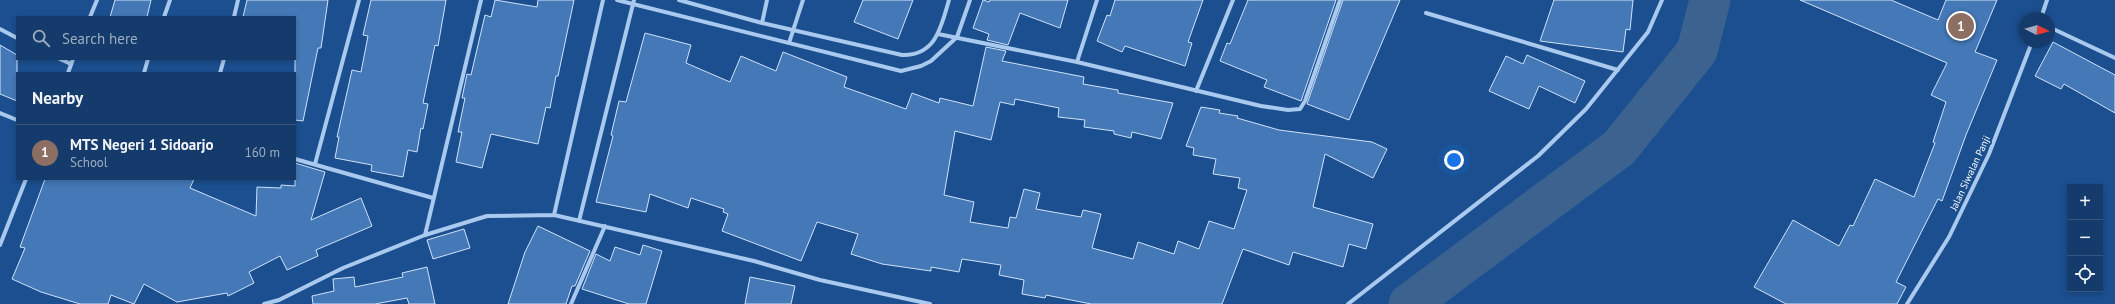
<!DOCTYPE html>
<meta charset="utf-8">
<style>
:root{--surface:#143b6b;--page:#214673;--text:#f1f3f6;--muted:#9dadc1;--line:#33557e;--accent:#8abfa5}
body{margin:0;font-family:"PT Sans",sans-serif;background:var(--page);color:var(--text)}
.controls{position:absolute;right:12px;bottom:12px;display:grid;overflow:hidden;border-radius:0px;box-shadow:0 2px 6px #0003}
.controls button{width:36px;height:36px;display:grid;place-items:center;padding:0;border:0;border-bottom:1px solid var(--line);background:var(--surface);color:var(--text);font:20px sans-serif}
.compass{position:absolute;left:2019px;top:12px;width:36px;height:36px;border-radius:50%;background:var(--surface);box-shadow:0 2px 6px #0003;rotate:96deg}
.you{position:absolute;left:1454px;top:160px;width:14px;height:14px;margin:-10px;border:3px solid #fff;border-radius:50%;background:#1a73e8;box-shadow:0 0 0 6px #1a73e833}
.badge{display:grid;place-items:center;width:26px;height:26px;border-radius:50%;background:var(--accent);color:#fff;font-size:13px;font-weight:700}
.pin{position:absolute;translate:-50% -50%;border:2px solid #fff;box-shadow:0 1px 4px #0006}
.list{margin:0;padding:0;list-style:none}
h2{display:flex;justify-content:space-between;align-items:center;height:52px;margin:0;padding:0 16px;font-size:17px}
h2 small{font-size:13px;font-weight:400;color:var(--muted)}
.list li{display:grid;grid-template-columns:26px 1fr auto;gap:12px;align-items:center;box-sizing:border-box;height:56px;padding:0 16px;border-top:1px solid var(--line)}
.list b{display:block;font-size:15px;white-space:nowrap}
.list p{margin:0;font-size:13px;white-space:nowrap;color:var(--muted)}
.list em{font-size:13px;font-style:normal;color:var(--muted)}
.icon{flex:none;width:22px;height:22px;fill:none;stroke:currentColor;stroke-width:2;stroke-linecap:round;stroke-linejoin:round}
.map{position:relative;flex:none;width:2115px;height:304px;overflow:hidden}
.search{position:absolute;background:var(--surface);box-shadow:0 2px 6px #0003;left:16px;top:16px;width:280px;height:44px;display:flex;align-items:center;gap:10px;box-sizing:border-box;padding:0 14px;border-radius:0px;color:var(--muted);font-size:15px}
.panel{position:absolute;background:var(--surface);box-shadow:0 2px 6px #0003;left:16px;top:72px;width:280px;height:108px;border-radius:0px}
.map>svg:first-child{display:block}
.lines{fill:none;stroke-linecap:round;stroke-linejoin:round}
.river{stroke:#3c6290;stroke-width:41}
.building{fill:#4478b7;stroke:#cfe3fa}
.minor{stroke:#a9c9ee;stroke-width:4}
.labels{text-anchor:middle;dominant-baseline:central;stroke-width:3.5;stroke-linejoin:round;paint-order:stroke}
.street-label{font-size:10px;fill:#fff;stroke:#1b4f8f}
</style>
<div class="map">
<svg width="2115" height="304" viewBox="0 0 2115 304">
<rect width="100%" height="100%" fill="#1b4f8f"/>
<g class="lines">
<path class="river" d="M1409 304 1619 148 1697 51 1710 0"/>
</g>
<path class="building" d="M115 0H151L147 17H110Z
M247 0H328L321 48H318L303 121 295 120V17H243Z
M371 0H446L438 46 435 45 423 103 428 104 423 129 421 128 417 152 408 150 403 177 371 171 372 165 335 158 339 137H337L352 70 361 72 368 36 363 35Z
M495 0 537 7 538 0H574L558 76H556L550 108 546 107 538 144 491 134 482 168 456 162 462 132H458L465 98H462L467 74 471 75 485 15 491 17Z
M863 0H913L898 39 854 22Z
M983 0 989 2 990 0H1068L1060 28 1020 13 1008 45 987 40 989 34 973 28Z
M1115 0H1203L1188 42 1192 43 1185 66 1125 46 1122 52 1097 41 1107 15 1110 16Z
M1248 0H1336L1301 101 1264 87 1267 80 1220 61 1227 43 1230 44Z
M1343 0H1400L1349 120 1307 104Z
M1554 0H1633L1630 30 1626 29 1623 52 1540 41Z
M1800 0H1891L1938 20 1946 0H1997L1975 52 1997 60 1966 135 1942 201 1938 199 1896 282 1906 287 1897 304H1786L1754 287 1793 220 1839 246 1850 225 1853 226 1875 179 1914 197 1935 143 1933 142 1946 102 1931 95 1947 63Z
M645 33 691 45 686 63 730 82 741 56 776 71 783 52 847 77 844 87 906 109 912 93 939 103 940 98 973 106 986 47 1006 51 1002 61 1084 77 1083 84 1118 90V93L1173 103 1161 139 1132 132 1131 138 1114 134V131L1084 127 1085 120 1058 117 1059 108 1015 99 1014 105 1000 102 991 140 955 131 944 195 974 202 970 222 1008 228 1010 217 1016 218 1024 189 1040 193 1036 209 1081 217 1083 210 1101 214 1092 248 1133 259 1138 242 1174 254 1178 241 1199 249 1209 221 1234 229 1247 190 1238 188 1240 178 1213 174 1216 159 1193 155 1194 148 1186 146 1201 107 1220 110 1219 113 1238 116 1237 118 1279 130 1372 142 1387 149 1373 178 1325 154 1313 207 1373 224 1366 249 1349 244 1343 267 1293 252 1289 265 1243 249 1222 304H1091L1046 295 1045 298 1022 294 1024 280 999 275 1001 265 962 259 959 272 931 267V271L882 264 851 254 858 234 817 222 801 261 722 231 728 214 723 212 724 209 691 198 688 208 650 194 646 212 596 202 613 136 611 135 619 101 626 102Z
M2053 42 2115 75V113L2064 84 2061 89 2035 76Z
M0 45 17 55V101L0 94Z
M1527 55 1585 81 1575 103 1539 86 1529 109 1489 91 1506 56 1523 64Z
M295 163 325 172 311 220 361 198 372 226 316 250 318 256 287 270 280 256 249 272 254 283 228 296 227 293 177 302 144 284 134 304 111 295 108 304H80L41 292 12 279 25 248 20 247 45 179H194L190 188 256 216 257 187 281 188V185L295 186Z
M538 226 590 251 575 286H572L566 304H508L525 252Z
M464 229 470 248 433 259 427 240Z
M643 245 662 251 646 304H629L582 289 596 254 610 261 615 247 640 255Z
M427 267 435 304H409L407 298 375 304H313L312 296 334 291 333 279 354 277 355 287 403 277 402 273Z
M750 277 795 286 791 304H745Z"/>
<g class="lines">
<path class="minor" d="M617 0 901 71 921 66 931 61 957 37 970 0
M679 0 762 23 902 55C936 56 941 27 949 0
M1426 13 1618 70
M90 17 97 0
M164 17 170 0
M234 17 238 0
M2041 18 2047 0
M762 23 767 0
M2049 27 2115 58
M0 29 17 38
M938 34 1077 62 1261 106 1288 110 1300 109 1305 101 1340 0
M789 43 803 0
M60 59 71 64
M1077 62 1097 0
M68 73 73 59
M144 73 148 59
M220 73 224 59
M1196 91 1233 0
M0 113 17 120
M295 159 433 198
M315 164 359 0
M554 215 603 0
M579 221 634 0
M425 235 481 0
M0 245 26 179
M264 304 279 300 343 268 425 235 487 216 554 215 754 261 820 280 930 304
M571 304 605 226
M1348 304 1538 156 1586 109 1648 32 1662 0
M1907 304 1949 237 1989 154 2032 42"/>
</g>
<g class="labels">
<g class="street-label">
<text transform="translate(1970 173) rotate(-65)">Jalan Siwalan Panji</text>
</g>
</g>
</svg>
<div class="controls">
<button>+</button>
<button>−</button>
<button><svg class="icon" aria-label="locate" viewBox="0 0 24 24"><circle cx="12" cy="12" r="6"/><path d="M12 2v4M12 18v4M2 12h4M18 12h4"/></svg></button>
</div>
<svg class="compass" viewBox="-18 -18 36 36"><path d="M0-13l5 13h-10z" fill="#e53935"/><path d="M0 13l5-13h-10z" fill="#9dadc1"/></svg>
<div class="you"></div>
<div class="pin badge" style="left:1961px;top:26px;background:#8d6e63">1</div>
<div class="search"><svg class="icon" aria-label="search" viewBox="0 0 24 24"><circle cx="10" cy="10" r="6"/><path d="M15 15l6 6"/></svg>Search here</div>
<section class="panel">
<h2>Nearby<small></small></h2>
<ul class="list">
<li><span class="badge" style="background:#8d6e63">1</span><div><b>MTS Negeri 1 Sidoarjo</b><p>School</p></div><em>160 m</em></li>
</ul>
</section>
</div>
